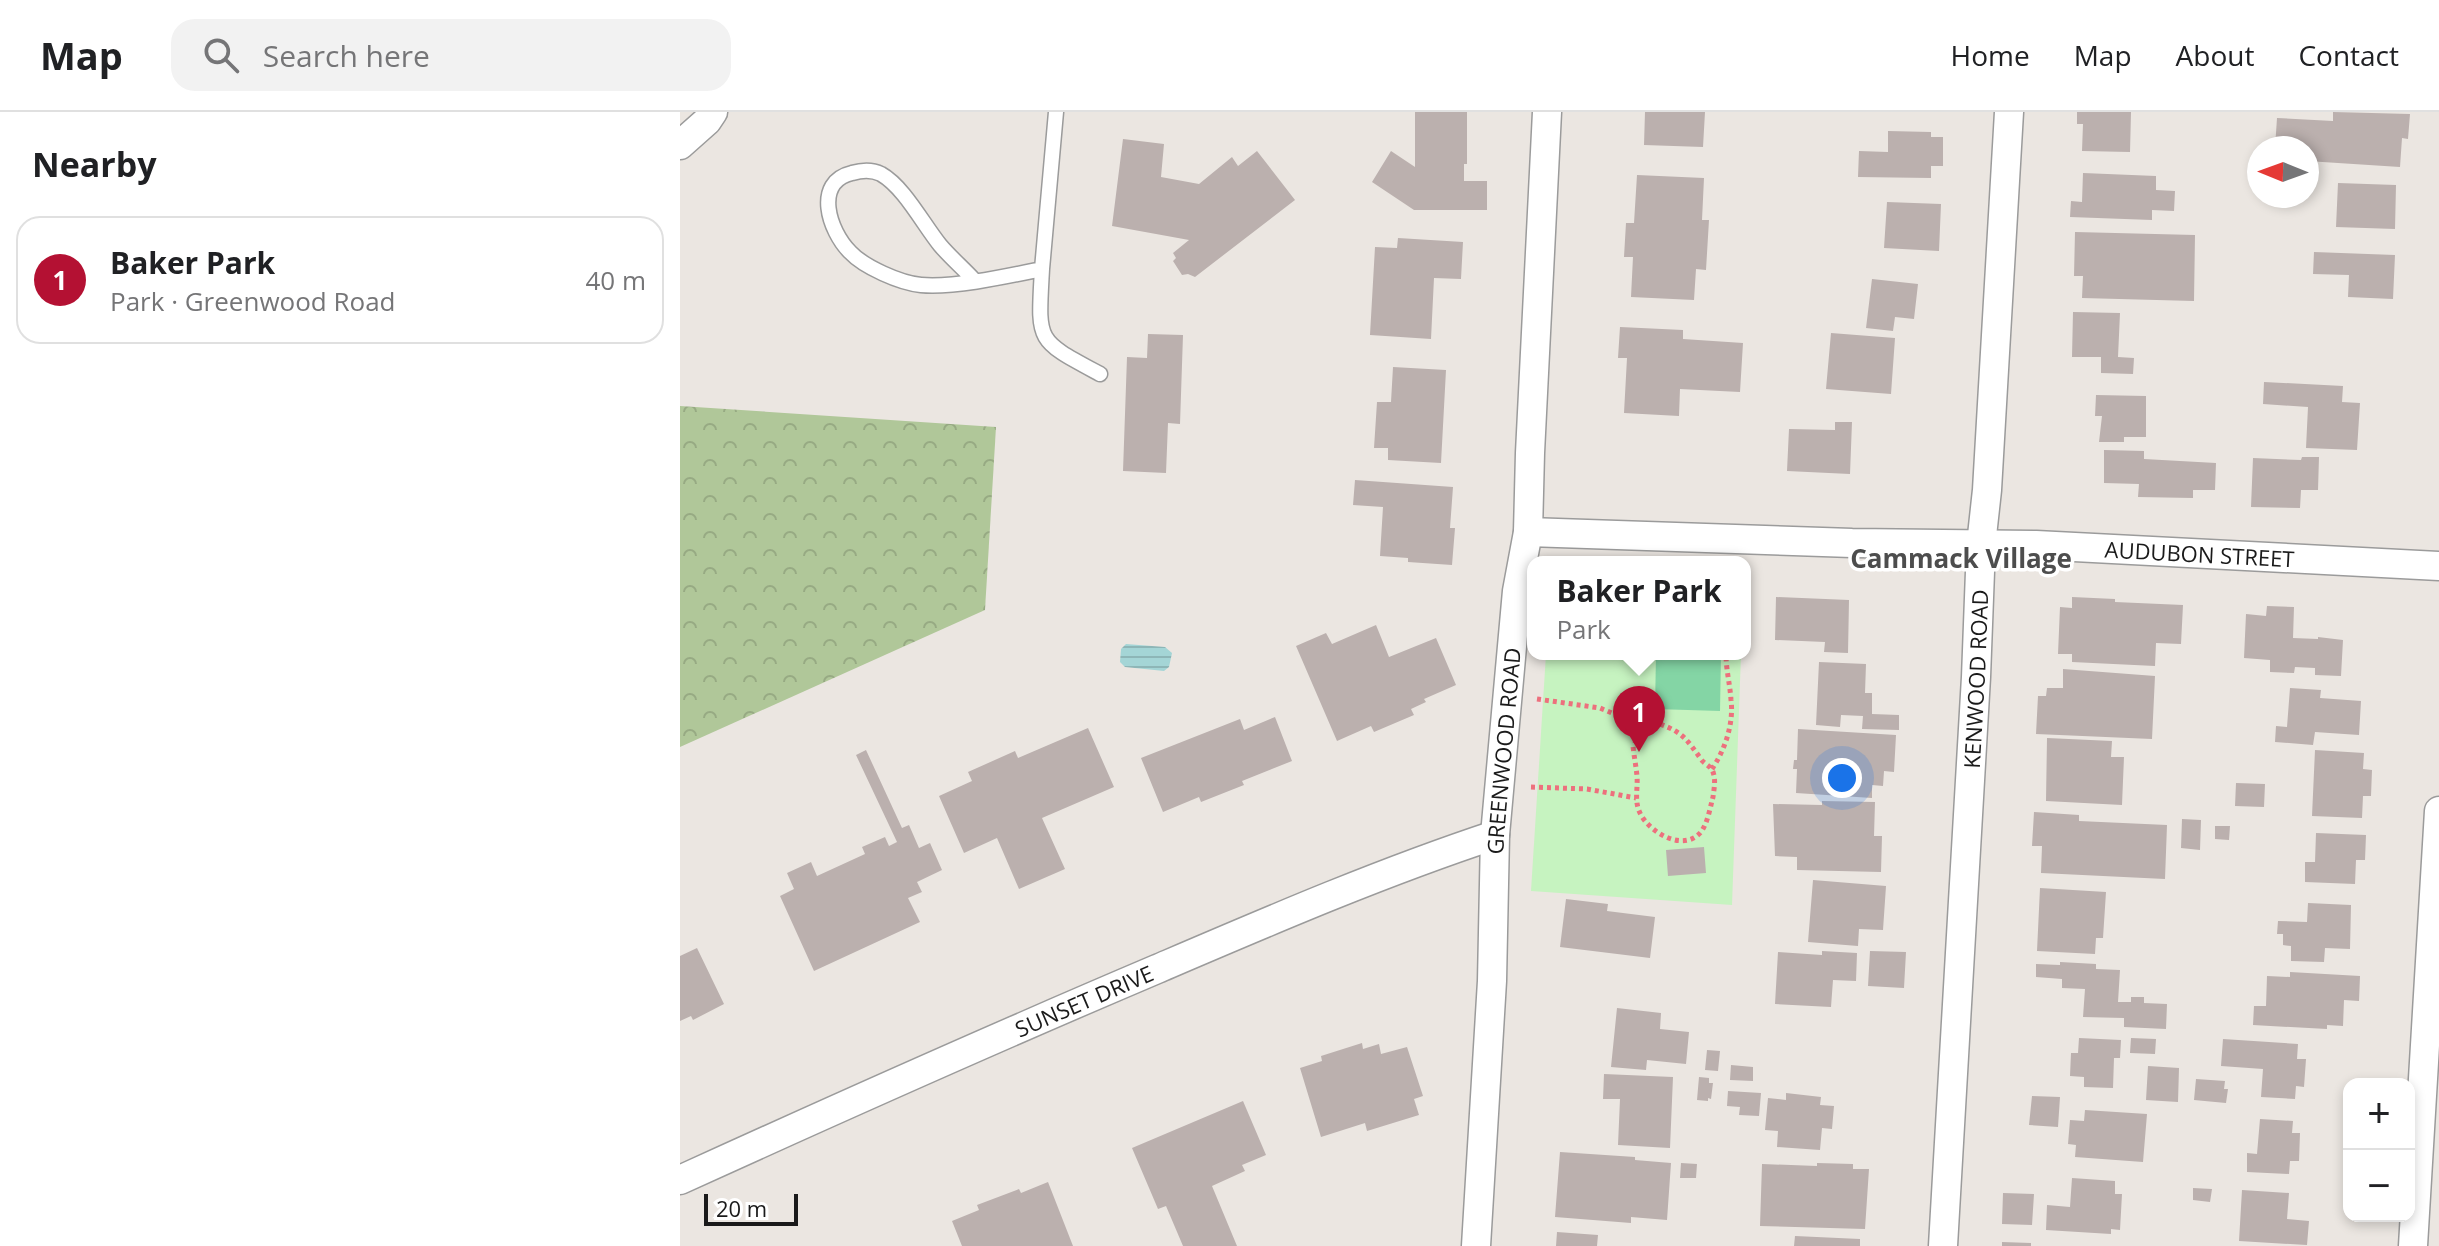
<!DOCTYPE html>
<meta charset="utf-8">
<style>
:root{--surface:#fff;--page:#f2f2f2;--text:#202124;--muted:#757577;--line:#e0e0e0;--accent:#b41133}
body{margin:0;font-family:"Open Sans",sans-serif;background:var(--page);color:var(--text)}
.controls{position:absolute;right:24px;bottom:24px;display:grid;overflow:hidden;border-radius:16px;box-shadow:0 4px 12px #0003}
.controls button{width:72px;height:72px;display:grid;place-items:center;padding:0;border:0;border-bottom:2px solid var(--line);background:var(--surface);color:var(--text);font:40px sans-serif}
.compass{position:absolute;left:1567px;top:24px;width:72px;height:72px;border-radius:50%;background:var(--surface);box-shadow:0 4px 12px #0003;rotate:271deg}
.scale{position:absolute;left:24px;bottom:20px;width:94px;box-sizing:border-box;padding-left:8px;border:4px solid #1a1a1a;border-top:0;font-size:22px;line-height:28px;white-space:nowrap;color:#1a1a1a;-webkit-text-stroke:6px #fff;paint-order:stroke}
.you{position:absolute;left:1162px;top:666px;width:28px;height:28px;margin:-20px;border:6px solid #fff;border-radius:50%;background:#1a73e8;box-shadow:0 0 0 12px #1a73e833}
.badge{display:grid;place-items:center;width:52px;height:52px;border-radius:50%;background:var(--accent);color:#fff;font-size:26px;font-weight:700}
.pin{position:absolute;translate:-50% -66px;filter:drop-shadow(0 2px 4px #0008)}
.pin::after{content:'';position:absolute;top:42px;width:28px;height:24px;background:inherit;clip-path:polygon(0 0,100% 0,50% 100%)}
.popup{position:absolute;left:847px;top:444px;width:224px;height:104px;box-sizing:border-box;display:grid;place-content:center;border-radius:16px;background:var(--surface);filter:drop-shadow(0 2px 6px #0005);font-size:26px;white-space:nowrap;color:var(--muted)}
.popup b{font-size:30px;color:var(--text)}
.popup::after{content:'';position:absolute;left:50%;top:100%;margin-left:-16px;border:16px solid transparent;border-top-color:var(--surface)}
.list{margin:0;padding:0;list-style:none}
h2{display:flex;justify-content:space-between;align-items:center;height:104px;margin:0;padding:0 32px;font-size:34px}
h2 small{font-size:26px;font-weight:400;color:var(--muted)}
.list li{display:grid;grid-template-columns:52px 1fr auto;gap:24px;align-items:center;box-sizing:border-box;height:128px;margin:0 16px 16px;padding:0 16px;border:2px solid var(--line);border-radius:24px}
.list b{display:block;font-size:30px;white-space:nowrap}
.list p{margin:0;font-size:26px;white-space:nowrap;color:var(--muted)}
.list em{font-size:26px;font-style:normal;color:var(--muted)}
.icon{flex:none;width:44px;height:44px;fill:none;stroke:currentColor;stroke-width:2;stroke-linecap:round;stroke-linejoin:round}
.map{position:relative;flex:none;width:1759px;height:1134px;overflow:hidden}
header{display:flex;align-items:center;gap:48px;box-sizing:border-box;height:112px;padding:0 40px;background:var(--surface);border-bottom:2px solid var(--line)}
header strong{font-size:38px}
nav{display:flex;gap:44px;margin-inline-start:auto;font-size:28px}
.search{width:560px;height:72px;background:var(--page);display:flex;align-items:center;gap:20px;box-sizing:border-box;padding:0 28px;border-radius:24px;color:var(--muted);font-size:30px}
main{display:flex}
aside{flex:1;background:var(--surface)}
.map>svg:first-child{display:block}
.forest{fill:url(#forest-crowns)}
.park{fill:#c6f3c0}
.pitch{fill:#84d5a5}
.water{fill:url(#water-rules)}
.building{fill:#bbb0ae}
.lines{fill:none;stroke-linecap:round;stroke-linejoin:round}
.service-casing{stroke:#9b9b9b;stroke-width:17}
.minor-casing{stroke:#9b9b9b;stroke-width:31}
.path{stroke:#ed707d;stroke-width:5;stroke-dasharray:4 4;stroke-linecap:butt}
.service{stroke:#fff;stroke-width:14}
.minor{stroke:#fff;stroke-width:28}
.labels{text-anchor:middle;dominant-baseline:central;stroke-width:7;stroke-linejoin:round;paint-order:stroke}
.street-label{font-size:22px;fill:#1a1a1a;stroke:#fff}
.quarter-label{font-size:26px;font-weight:bold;fill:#4d4d4d;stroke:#fff}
</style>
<header>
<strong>Map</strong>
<div class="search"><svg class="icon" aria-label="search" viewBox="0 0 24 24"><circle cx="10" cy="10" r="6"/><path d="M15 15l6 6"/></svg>Search here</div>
<nav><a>Home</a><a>Map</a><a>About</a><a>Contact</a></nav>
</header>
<main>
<aside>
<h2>Nearby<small></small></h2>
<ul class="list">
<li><span class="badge">1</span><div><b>Baker Park</b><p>Park · Greenwood Road</p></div><em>40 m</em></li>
</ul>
</aside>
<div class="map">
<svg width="1759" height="1134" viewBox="0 0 1759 1134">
<defs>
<pattern id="forest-crowns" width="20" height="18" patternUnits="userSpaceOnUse" patternTransform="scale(2)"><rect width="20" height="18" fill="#b0c799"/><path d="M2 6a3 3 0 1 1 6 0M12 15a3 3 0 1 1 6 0" fill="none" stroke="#97aa83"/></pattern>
<pattern id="water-rules" width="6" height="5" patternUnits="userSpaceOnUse" patternTransform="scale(2)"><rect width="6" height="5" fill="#a4d5d6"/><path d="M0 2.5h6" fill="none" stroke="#8db6b7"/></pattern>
</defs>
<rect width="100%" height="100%" fill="#ebe6e1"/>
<path class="forest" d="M0 294 316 315 305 498 0 635Z"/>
<path class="park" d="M866 542H1061L1052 793 851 779Z"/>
<path class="pitch" d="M976 542H1041L1040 599 975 597Z"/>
<path class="water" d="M446 532 485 535 492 541 489 555 484 559 445 555 440 550 441 537Z"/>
<path class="building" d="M735 0H787V52H784V69H807V98H734L692 70 711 39 735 55Z
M965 0H1025L1023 35 964 33Z
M1397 0H1451L1450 40 1402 39 1403 12H1397Z
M1653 0 1730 2 1728 27 1722 26 1720 55 1627 49V36H1595L1597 6 1653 9Z
M1208 19 1251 20V25H1263V54H1251V66L1178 65 1179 39 1208 40Z
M443 27 484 32 481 65 519 72 552 45 558 54 577 39 615 88 515 165 508 162 502 163 493 149 496 146 493 141 509 128 432 114Z
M1403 61 1476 64V78L1495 79 1494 99 1472 98V108L1390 105 1391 89 1402 90Z
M957 63 1024 66 1022 108H1029L1026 158 1016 157 1014 188 951 185 953 145H944L946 111H954Z
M1658 71 1716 73 1715 117 1656 115Z
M1207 90 1261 92 1259 139 1204 136Z
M1395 120 1515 123 1514 189 1402 186 1403 164H1394Z
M718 126 783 130 781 167 754 166 751 227 690 223 695 135 717 136Z
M1634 140 1715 143 1713 187 1668 185 1669 163 1633 162Z
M1192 167 1238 172 1234 207 1215 205 1213 219 1186 216Z
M1393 200 1440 201 1438 245 1454 246 1453 262 1421 261V245H1392Z
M940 215 1003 218V227L1063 231 1060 280 1000 277 999 304 944 301 947 246H938Z
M1151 221 1215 226 1211 282 1146 277Z
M468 222 503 223 500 312 488 311 486 361 443 359 447 245 467 246Z
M713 255 766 258 761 351 708 348V336H694L697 290H711Z
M1584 270 1663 274 1662 290 1680 291 1677 338 1626 336 1628 295 1583 292Z
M1416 283 1466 284V325H1444V330H1419L1422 304H1415Z
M1155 310H1172L1170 362 1107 359 1109 317 1155 318Z
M1424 338 1464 339V347L1536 351 1535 378H1513V386L1458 385 1459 372 1424 371Z
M1622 345H1639L1638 378H1621L1620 396 1571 395 1573 346 1621 348Z
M675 368 773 375 770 416H775L772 453 728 450V446L700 444 703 395 673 393Z
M1096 485 1169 488 1168 541 1144 540 1145 530 1095 528Z
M1392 485 1435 487V490L1503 493 1501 532 1476 531 1475 554 1392 550V542H1378L1380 495 1392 496Z
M1587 494 1614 495 1613 526 1638 527V525L1663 528 1661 564 1635 563V556L1615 555 1614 561 1590 560V548L1564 546 1566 502 1586 504Z
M696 513 709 545 756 526 776 573 744 587 746 590 731 597 734 603 694 620 691 614 657 629 616 534 646 521 652 532Z
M1139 550 1186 552 1185 581H1192V602L1219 603V618L1182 617 1183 604 1161 603 1160 615 1136 613Z
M1383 557 1475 564 1472 627 1356 622 1358 584H1366L1367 576H1383Z
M1610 576 1641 578 1640 586 1681 589 1679 623 1635 620 1633 633 1595 630 1596 614 1607 615Z
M595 605 612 649 562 669 564 673 521 690 519 685 483 700 461 646 560 607 564 618Z
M408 616 434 675 362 706 385 757 339 777 317 726 284 741 259 684 292 669 288 660 335 639 338 646Z
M1118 617 1216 623 1214 660 1204 659 1203 674 1192 673V686L1116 681 1117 657H1113L1114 648H1117Z
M1367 626 1432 629 1431 645H1444L1442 693 1366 689Z
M186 638 222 716 229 713 239 736 250 731 262 758 237 770 242 780 228 786 240 810 134 859 100 784 114 777 107 761 131 750 137 764 185 742 182 735 205 725 209 734 217 730 176 643Z
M1635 638 1684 641 1683 657 1692 658 1691 684H1683L1682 706 1632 704Z
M1556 671 1585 672 1584 695 1555 694Z
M1142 689 1195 690 1194 724H1202L1201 760 1117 758V745L1095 744 1093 692 1142 693Z
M1354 700 1399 703V709L1487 713 1485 767 1361 761 1362 734H1352Z
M1502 707 1521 708 1520 738 1501 736Z
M1535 714H1550L1549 728 1535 727Z
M1636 721 1686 723 1685 748H1676L1675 772 1625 770V750H1635Z
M1024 735 1026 761 988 764 986 738Z
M1133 768 1206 774 1203 818 1179 817 1178 834 1128 830Z
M1360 776 1426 780 1423 826H1416L1415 842 1357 839Z
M886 787 928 792 927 799 975 805 970 846 880 835Z
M1628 791 1671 793 1670 837 1645 836 1644 850 1611 849V834L1603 833V822H1597L1598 809 1627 810Z
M17 836 44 892 13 908 11 904 0 909V844Z
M1142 839 1177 841 1176 869 1153 868 1151 895 1095 892 1098 840 1142 843Z
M1190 839 1226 840 1224 876 1188 874Z
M1380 850 1416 852V857L1440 858 1438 890H1451V885H1464V891L1487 892 1486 917 1444 915V906L1403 905 1405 877 1382 876V867L1356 865V852L1380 853Z
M1610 860 1680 864 1679 889 1664 888 1663 914 1647 913V917L1573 913 1574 894H1586L1587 864 1610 865Z
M937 896 981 901 980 917 1009 920 1006 952 967 948 966 958 931 955Z
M1399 926 1441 928 1440 946H1434L1433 976 1404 975V965L1390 964 1391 941H1398Z
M1451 926 1476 927 1475 942 1450 941Z
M1543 927 1618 932 1617 947H1626L1624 975 1616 974 1615 987 1581 985 1583 957 1541 954Z
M682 931 683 937 699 932 701 942 727 935 743 984 734 987 739 1003 687 1019 685 1011 641 1025 620 956 642 949 641 944Z
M1027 938 1040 939 1038 959 1025 958Z
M1051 953 1073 955V969L1050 968Z
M1468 954 1499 956 1498 990 1466 988Z
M924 962 993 965 990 1036 938 1033 940 987H923Z
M1019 965 1029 966V971H1033L1031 987 1028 986V989L1017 988Z
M1516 967 1545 969 1544 977H1548L1546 991 1514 988Z
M1048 979 1081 981 1079 1004 1059 1003 1060 995 1047 994Z
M1106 981 1141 985 1140 993 1154 994 1152 1017 1142 1016 1140 1038 1097 1035 1098 1019 1085 1018 1088 986 1106 988Z
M1352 984 1380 985 1378 1015 1349 1013Z
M563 989 586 1043 562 1053 565 1059 532 1074 557 1134H503L486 1094 478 1097 452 1036Z
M1405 998 1467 1002 1463 1050 1395 1045 1396 1033 1388 1032 1390 1008 1404 1009Z
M1580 1007 1613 1009 1612 1021H1620L1619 1049H1610L1609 1062 1567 1060V1041L1577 1042Z
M880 1040 955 1045V1048L991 1051 987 1108 951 1105V1111L875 1105Z
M1001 1051 1017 1052 1016 1066H1000Z
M1137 1051 1173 1052V1057H1189L1185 1117 1080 1114 1082 1052 1137 1054Z
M1392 1066 1435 1069V1082H1442L1440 1118 1431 1117V1122L1366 1118 1367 1093 1390 1095Z
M368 1070 393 1134H282L272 1109 299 1098 297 1093 339 1077 341 1081Z
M1513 1076 1532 1077 1530 1090 1513 1088Z
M1562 1078 1609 1081 1607 1107 1629 1109 1627 1133 1559 1129Z
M1323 1081 1354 1082 1352 1113 1322 1112Z
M877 1120 918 1123 917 1134H876Z
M1115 1124 1180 1127V1134H1114Z
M1322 1130 1351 1131V1134H1322Z"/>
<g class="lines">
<defs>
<path id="service" d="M362 157C358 231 355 227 420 262
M294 168C283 156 270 145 260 133 243 112 224 75 201 62 191 57 182 58 172 61 133 70 149 119 170 140 184 155 220 171 241 173 274 176 328 164 362 157L376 0"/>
<g id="minor">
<path d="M0 33 27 9 33 0"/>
<path id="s1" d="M848 420 1172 431 1356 433 1759 454"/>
<path id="s2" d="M0 1068C158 996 317 925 477 857 589 809 700 761 815 723"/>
<path id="s3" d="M796 1134 812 869 815 723 837 479 848 420 850 341 867 0"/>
<path id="s4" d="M1263 1134 1296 565 1301 433 1307 378 1329 0"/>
<path d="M1733 1134 1759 699"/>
</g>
</defs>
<use href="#service" class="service-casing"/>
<use href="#minor" class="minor-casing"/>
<path class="path" d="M857 587 920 596 965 615 980 612C1004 621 1007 628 1021 647 1024 652 1031 654 1033 660 1036 668 1034 677 1033 685 1030 696 1028 710 1021 720 1003 741 969 720 960 701 954 689 958 677 957 664 956 654 954 644 953 634L965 615
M1032 657C1045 638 1054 611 1051 588 1050 572 1046 558 1046 542
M851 675 907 677 956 686"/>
<use href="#service" class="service"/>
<use href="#minor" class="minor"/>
</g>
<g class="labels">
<g class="street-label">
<text stroke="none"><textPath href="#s1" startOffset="672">AUDUBON STREET</textPath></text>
<text stroke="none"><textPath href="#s4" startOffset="568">KENWOOD ROAD</textPath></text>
<text stroke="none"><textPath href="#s3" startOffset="496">GREENWOOD ROAD</textPath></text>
<text stroke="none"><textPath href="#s2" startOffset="442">SUNSET DRIVE</textPath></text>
</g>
<g class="quarter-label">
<text x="1281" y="446">Cammack Village</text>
</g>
</g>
</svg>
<div class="controls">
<button>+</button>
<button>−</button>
</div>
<svg class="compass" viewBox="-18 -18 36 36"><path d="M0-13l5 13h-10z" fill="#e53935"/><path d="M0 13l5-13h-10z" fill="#757577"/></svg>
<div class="scale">20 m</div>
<div class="you"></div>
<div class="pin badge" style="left:959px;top:640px">1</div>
<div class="popup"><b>Baker Park</b>Park</div>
</div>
</main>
